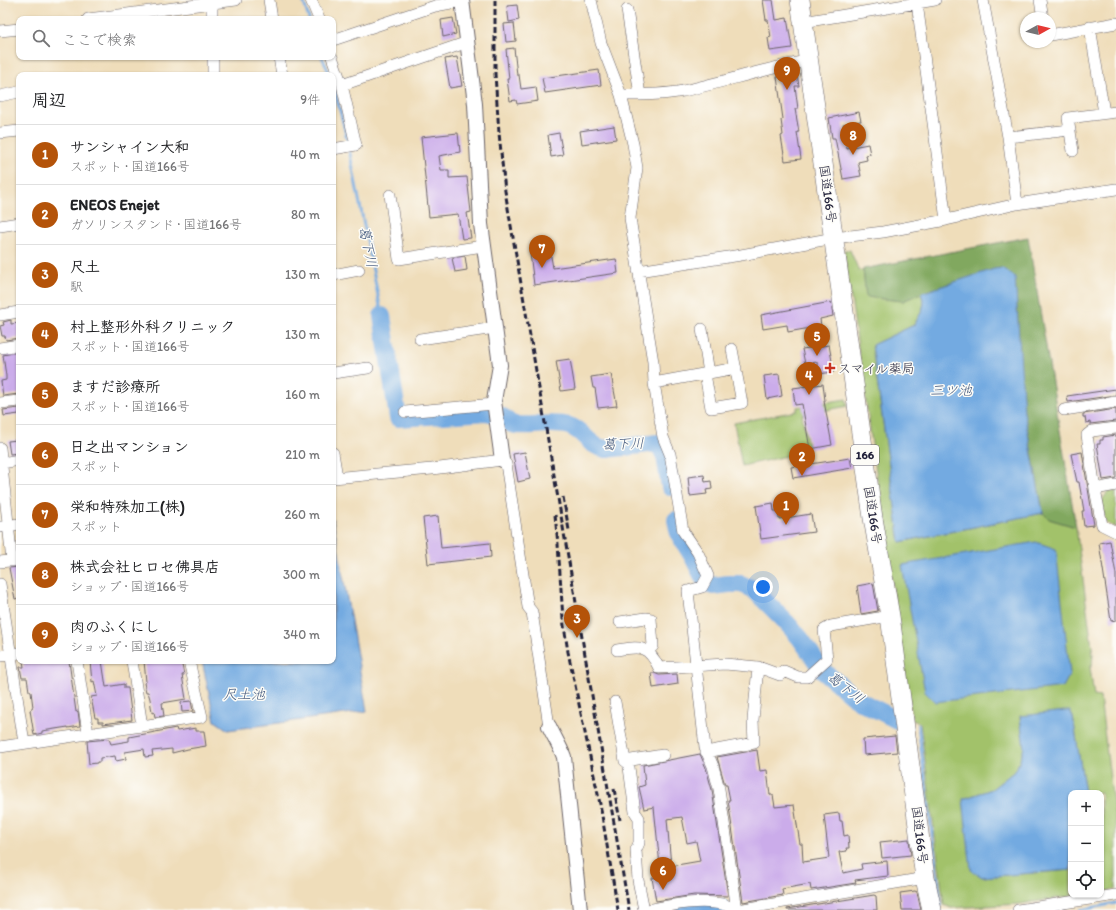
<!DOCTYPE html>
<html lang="ja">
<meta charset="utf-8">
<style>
:root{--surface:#fff;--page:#f6f6f6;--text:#202124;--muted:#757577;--line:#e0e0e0;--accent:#b45309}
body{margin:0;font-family:Itim,"Klee One",sans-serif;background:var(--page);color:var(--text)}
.controls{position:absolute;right:12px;bottom:12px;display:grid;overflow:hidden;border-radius:8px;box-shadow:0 1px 3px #0004}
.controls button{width:36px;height:36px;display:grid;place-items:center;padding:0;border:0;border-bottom:1px solid var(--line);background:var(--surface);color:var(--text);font:20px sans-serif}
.compass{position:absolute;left:1020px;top:12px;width:36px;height:36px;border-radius:50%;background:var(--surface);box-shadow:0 1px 3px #0004;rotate:82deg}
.you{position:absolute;left:763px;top:587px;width:14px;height:14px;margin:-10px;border:3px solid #fff;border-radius:50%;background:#1a73e8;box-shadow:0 0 0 6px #1a73e833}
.badge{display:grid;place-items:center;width:26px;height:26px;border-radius:50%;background:var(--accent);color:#fff;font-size:13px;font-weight:700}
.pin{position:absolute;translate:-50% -33px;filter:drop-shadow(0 1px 2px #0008)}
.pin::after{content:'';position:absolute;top:21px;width:14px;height:12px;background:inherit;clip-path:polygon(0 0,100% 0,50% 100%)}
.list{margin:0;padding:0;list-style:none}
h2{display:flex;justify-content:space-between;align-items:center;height:52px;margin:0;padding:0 16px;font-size:17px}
h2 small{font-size:13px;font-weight:400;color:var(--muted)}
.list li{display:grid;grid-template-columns:26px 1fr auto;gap:12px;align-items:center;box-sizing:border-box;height:60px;padding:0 16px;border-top:1px solid var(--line)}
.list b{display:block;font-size:15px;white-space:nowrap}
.list p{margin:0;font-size:13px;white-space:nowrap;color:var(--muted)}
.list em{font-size:13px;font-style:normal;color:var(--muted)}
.icon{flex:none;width:22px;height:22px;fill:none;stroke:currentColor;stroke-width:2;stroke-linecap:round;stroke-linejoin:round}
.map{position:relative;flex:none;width:1116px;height:910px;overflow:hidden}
.search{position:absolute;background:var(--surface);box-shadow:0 1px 3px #0004;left:16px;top:16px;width:320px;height:44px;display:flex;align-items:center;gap:10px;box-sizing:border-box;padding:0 14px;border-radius:8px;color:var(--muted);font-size:15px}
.panel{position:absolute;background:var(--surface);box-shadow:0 1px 3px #0004;left:16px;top:72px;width:320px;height:592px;border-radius:8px}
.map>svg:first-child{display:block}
.green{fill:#a2c26b;stroke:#627253}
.forest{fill:#81a85f;stroke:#52654d}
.water{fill:#73aae1;stroke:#4a668e}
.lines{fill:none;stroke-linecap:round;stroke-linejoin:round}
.stream{stroke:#73aae1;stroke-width:3}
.river{stroke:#73aae1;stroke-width:18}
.building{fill:#cbacea;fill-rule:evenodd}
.minor-casing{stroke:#6a6367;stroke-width:12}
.tertiary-casing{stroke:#6a6367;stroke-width:16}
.trunk-casing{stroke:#6a6367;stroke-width:20}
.minor{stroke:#fff;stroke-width:11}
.tertiary{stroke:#fff;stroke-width:14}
.trunk{stroke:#fff;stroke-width:19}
.rail{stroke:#22223b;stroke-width:3;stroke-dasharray:6 3;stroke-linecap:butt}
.poi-dot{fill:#c8321e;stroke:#fdfcf7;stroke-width:1.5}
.labels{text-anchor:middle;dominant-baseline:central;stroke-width:3;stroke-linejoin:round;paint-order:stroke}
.shield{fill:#fdfcf7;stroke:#646373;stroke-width:1}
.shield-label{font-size:12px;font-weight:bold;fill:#22223b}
.street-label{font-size:13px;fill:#22223b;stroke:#fdfcf7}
.poi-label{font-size:13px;fill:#22223b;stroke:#fdfcf7;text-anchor:start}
.water-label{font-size:14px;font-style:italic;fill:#42587d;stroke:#fdfcf7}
</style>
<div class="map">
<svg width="1116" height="910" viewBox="0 0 1116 910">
<rect width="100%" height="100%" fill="#fdfcf7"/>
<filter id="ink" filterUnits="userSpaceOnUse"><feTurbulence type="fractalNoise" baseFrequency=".025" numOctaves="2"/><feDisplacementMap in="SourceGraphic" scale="8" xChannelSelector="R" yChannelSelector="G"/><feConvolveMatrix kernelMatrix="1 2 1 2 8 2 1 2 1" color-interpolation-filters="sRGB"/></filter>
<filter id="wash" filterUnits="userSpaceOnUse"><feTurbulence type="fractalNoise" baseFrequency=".012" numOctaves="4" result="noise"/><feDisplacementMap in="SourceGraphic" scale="16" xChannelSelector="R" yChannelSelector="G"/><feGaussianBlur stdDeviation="0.9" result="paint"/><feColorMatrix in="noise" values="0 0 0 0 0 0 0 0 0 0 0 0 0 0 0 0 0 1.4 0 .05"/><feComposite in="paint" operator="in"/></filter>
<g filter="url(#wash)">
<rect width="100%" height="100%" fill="#efddba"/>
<path class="green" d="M844 250H850L859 271 863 269 866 297 903 301 921 293 924 303 922 311 914 325 872 345 900 542 1043 513 1049 519 1076 527 1093 654 1092 666 1090 667 1094 696 1100 697 1116 827V889L1101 892V793H1085L1073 717 1020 716 1024 748 1016 770 992 789 963 799 982 877 1071 870V895H1079L1020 904 951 908 944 905 920 723 912 720Z
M846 399 848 406 802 415 809 451 742 466 734 423 797 411V407Z
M1116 491V528L1105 522 1102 500 1108 492Z"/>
<path class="forest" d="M1028 237 1076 527 1049 519 1043 513 1024 412 936 289 921 293 903 301 866 297 863 269Z"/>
<path class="water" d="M1002 268 1015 277 1024 412 1043 513 900 542 872 345 914 325 922 311 924 303 921 293 994 269Z
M333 519 367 711 228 730 215 721 202 661H333Z
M1036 542 1056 549 1070 674 1063 687 935 702 925 692 902 565Z
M1065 711H1070L1073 717 1085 793H1071V870L982 877 971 870 963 799 992 789 1016 770 1024 748 1020 716Z"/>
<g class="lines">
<path class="stream" d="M303 0 309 19
M322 57 330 75
M333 83 348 143
M349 149 382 316
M918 725 941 906
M1081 910 1116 903"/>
<path class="river" d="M382 316 398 418 487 412 503 417 511 424 516 425C534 427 551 421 569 426 584 430 587 446 606 449L658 443 665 456 670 487
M676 520 679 534 693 557 706 583 713 586 729 584H741L753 589 786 622 800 638 823 671 858 700 897 720
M685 910 702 907 721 908"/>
</g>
<g id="blocks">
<path class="building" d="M763 0H773L776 20 787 18 792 48 770 51 768 38 771 37 768 20H766Z
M517 5 519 20 509 22 507 6Z
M453 18 456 34 443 37 441 20Z
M514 23 516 41 506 42 504 24Z
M514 48 517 75H519L521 89 536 87 538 101 517 104 516 100 510 101 507 79H509L506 49Z
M457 57 462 86 450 88 445 59Z
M599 70 601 85 545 93 542 78Z
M797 74 799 86H795L798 109H795L799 132H797L801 159 785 161 781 136 783 135 781 120 783 119 777 77Z
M859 112 861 121 843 124 847 148 868 144 870 154 866 155 867 160 858 162 861 176 843 179 835 138H832L829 118Z
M614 126 616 139 582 144 580 131Z
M458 133 460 152 439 156 441 170H449V178L467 177 471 212 467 213 471 238 462 239 458 214 429 217 421 137Z
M559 133 563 155 551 157 548 135Z
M550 251 553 268 616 259 618 273 534 285 530 253Z
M465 256 467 270 455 272 452 258Z
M831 302 833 316 820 319 821 326 788 332 787 325 763 329 761 315Z
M11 320V324L19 323V338L6 340 5 336H2L0 326 4 325 3 322Z
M829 345 834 372 818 374 817 362 805 364 802 349Z
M19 352V394L3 396 1 381 6 380V376L3 355Z
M570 359 575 389 561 391 556 361Z
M611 374 617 406 598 408 595 388H593L591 377Z
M779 374 782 396 767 399 764 376Z
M823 384 825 401H824L832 445 810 449 802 404 795 405 793 388Z
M1116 389V395L1068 402 1067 396Z
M19 408V414L4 416 3 410Z
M1116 409V421L1090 424V422L1086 423 1085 417H1083V414Z
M1116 435V478L1103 480 1097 444H1100V440H1103V437Z
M17 440 18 445H19V453L10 454 8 441Z
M525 452 530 479 518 482 513 454Z
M1082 452 1094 525 1084 526 1082 511H1084L1079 482H1077L1071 454Z
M850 458 852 468 793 478 791 467Z
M704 475 705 482 711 481 712 489 706 490 707 494 690 496 688 477Z
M773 503 774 511H778L779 519 811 514 814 532 761 539 756 506Z
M438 516 441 548 490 543 491 557 428 564 423 518Z
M1110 541 1116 574V620L1111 621 1099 543Z
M19 567V598L15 599 9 568Z
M873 583 878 611 861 614 857 586Z
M23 661H69L76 712 78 711 80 726 68 728V727L42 731V733L34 735 30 710 32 709V707H33L31 692 29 691 27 678H22L20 667H24Z
M90 661H102L106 687 124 684V688H128L132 720 103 724V722H98V718H95L91 697 97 696 94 681 92 682Z
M144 661H180L181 665H182L184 675H182L186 699 162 703 164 716 155 717 154 712 152 713 150 699 148 692H146L144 683 146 682Z
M651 673H654L659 675 677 674 678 684 653 688Z
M191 701 193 711 182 712 181 702Z
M176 728 177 731 196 728V731H204L206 746 188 749 172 753V749L152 751 153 756 145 757 144 749 125 752 126 759 116 761 115 756 100 758V762H97V763L89 764 87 741 109 739 111 744 129 741V737Z
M895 736 897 752 864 755 863 739Z
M757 750 760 771 767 770 770 795H773L775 807 794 805 800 844H802L803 862 829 858 824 815 839 813 840 821H842L844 836 848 835 849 848H846L847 851 839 852 843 873 862 869 861 864 887 861 888 876 855 880 856 883 811 890 810 884 782 889 783 895 743 902 728 800H730L727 785H725L717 757Z
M700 754 706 768 712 790 728 896 694 895 656 901 652 878 658 877 656 867 660 866 654 807 644 809 639 787 645 785 643 765ZM682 817 687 843 696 841 700 861 671 866 667 819Z
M909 839 911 855 882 858 880 842Z
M915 891 917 892 921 910H902L900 893Z
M874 895 876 896 877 910H787V909Z"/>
</g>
</g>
<g filter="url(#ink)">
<use href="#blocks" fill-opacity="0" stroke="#6a6367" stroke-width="1"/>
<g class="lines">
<defs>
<path id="minor" d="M269 0 272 19
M311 0 319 19
M591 0 601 43 621 95 633 144 637 168 630 218 653 362 654 383 663 437 670 454 683 531 698 553 708 576 702 587 688 591 705 748 713 766 719 789 737 910
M983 0 1008 137 1017 204
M1040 0 1043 18
M212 3V19
M917 3 946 220
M627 10 640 95
M88 19 236 0
M803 22 935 0
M1090 27 1104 113
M0 31 19 29
M1050 35 1116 23
M333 40 435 6 462 1
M213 57V75
M279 57 282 75
M332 57 342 85 356 145 333 149
M342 85 468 42
M621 95C642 95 662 95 683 91 725 82 765 68 808 61
M0 96 19 92
M0 133 19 131
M1008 137 1070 130
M1073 151 1068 118 1116 112
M390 195 399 259 483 246
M0 226 19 223
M638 271 741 255 834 238 883 232 946 220 1017 204 1116 189
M333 275 359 270
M0 315 19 312
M702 329 709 373
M420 339 495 328
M0 348 19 345
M333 373 368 368
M705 374 711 408 742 403 732 349
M654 383 736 368
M0 403 19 401
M1064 410 1116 402
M405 412 494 404
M0 448 12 561
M333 453 337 477
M2 463 19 460
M333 478 432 469 502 460 506 464 528 607 532 612 549 726
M1116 485 1095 489 1102 525 1116 532
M1095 489 1087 435 1092 431 1116 428
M0 527 19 524
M0 562 18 560
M0 584 24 743
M620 622 646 618 651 619 653 646 648 651
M617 650C640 646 648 645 659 668L725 664 758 667 780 675 784 671 798 677H807L827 659 824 630 831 626 890 616
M0 656 19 653
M77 661 88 733
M132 661 142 726
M615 702 625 761 663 755
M0 747 202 717 189 661
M706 752 754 743 753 720 758 667
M628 760 635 812 639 818V843L636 850 638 880 644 910
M648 910C672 905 698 899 722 904 727 905 732 908 737 910
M738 910 925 878
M1018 910 1116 895"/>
<path id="tertiary" d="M462 0 475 104 481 224 500 365 494 401 502 460
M549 726C554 737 560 746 564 757L580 910"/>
<path id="trunk" d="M800 0 873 518 890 616 925 878 932 910"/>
</defs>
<use href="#minor" class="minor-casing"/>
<use href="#tertiary" class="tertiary-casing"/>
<use href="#trunk" class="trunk-casing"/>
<use href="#minor" class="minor"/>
<use href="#tertiary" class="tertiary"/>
<use href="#trunk" class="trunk"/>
<path class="rail" d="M495 0V74L499 133 505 191 629 910
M563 497 569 530
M555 515 558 544 563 619 568 652 600 804 618 910
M614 789 620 820"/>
</g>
</g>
<path class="poi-dot" d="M828 362h4v4h4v4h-4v4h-4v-4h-4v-4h4z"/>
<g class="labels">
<rect class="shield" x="851" y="445" width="28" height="20" rx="3"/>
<g class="shield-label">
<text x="865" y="455">166</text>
</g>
<g class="street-label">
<text transform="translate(828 194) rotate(82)">国道166号</text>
<text transform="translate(873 515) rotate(81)">国道166号</text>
<text transform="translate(920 835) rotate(83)">国道166号</text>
</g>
<g class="poi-label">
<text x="838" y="368">スマイル薬局</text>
</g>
<g class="water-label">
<text transform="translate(368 247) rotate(79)">葛下川</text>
<text x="951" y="390">三ツ池</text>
<text transform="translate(623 444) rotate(-2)">葛下川</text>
<text transform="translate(846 688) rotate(38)">葛下川</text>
<text x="244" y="694">尺土池</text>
</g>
</g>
</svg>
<div class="controls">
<button>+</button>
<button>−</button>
<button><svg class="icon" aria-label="locate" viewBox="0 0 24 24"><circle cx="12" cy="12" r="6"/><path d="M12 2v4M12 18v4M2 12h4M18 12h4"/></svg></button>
</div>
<svg class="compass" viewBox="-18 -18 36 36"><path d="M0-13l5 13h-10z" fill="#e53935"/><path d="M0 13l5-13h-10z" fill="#757577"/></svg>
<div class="you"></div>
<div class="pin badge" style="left:786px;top:525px">1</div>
<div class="pin badge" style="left:802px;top:476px">2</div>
<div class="pin badge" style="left:577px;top:638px">3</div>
<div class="pin badge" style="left:809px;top:395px">4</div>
<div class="pin badge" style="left:817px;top:356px">5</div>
<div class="pin badge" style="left:663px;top:890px">6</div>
<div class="pin badge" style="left:542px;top:268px">7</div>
<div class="pin badge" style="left:853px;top:155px">8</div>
<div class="pin badge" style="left:787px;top:90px">9</div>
<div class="search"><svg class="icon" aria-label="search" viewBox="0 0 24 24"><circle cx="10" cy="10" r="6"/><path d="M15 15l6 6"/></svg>ここで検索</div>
<section class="panel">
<h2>周辺<small>9件</small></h2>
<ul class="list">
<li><span class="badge">1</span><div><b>サンシャイン大和</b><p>スポット · 国道166号</p></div><em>40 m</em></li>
<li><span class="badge">2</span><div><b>ENEOS Enejet</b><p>ガソリンスタンド · 国道166号</p></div><em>80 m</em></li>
<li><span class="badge">3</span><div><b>尺土</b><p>駅</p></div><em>130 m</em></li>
<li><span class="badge">4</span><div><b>村上整形外科クリニック</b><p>スポット · 国道166号</p></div><em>130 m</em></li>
<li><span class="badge">5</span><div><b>ますだ診療所</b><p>スポット · 国道166号</p></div><em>160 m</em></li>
<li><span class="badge">6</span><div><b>日之出マンション</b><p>スポット</p></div><em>210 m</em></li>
<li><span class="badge">7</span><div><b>栄和特殊加工(株)</b><p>スポット</p></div><em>260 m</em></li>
<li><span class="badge">8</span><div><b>株式会社ヒロセ佛具店</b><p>ショップ · 国道166号</p></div><em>300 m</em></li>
<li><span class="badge">9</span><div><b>肉のふくにし</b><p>ショップ · 国道166号</p></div><em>340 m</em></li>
</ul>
</section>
</div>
